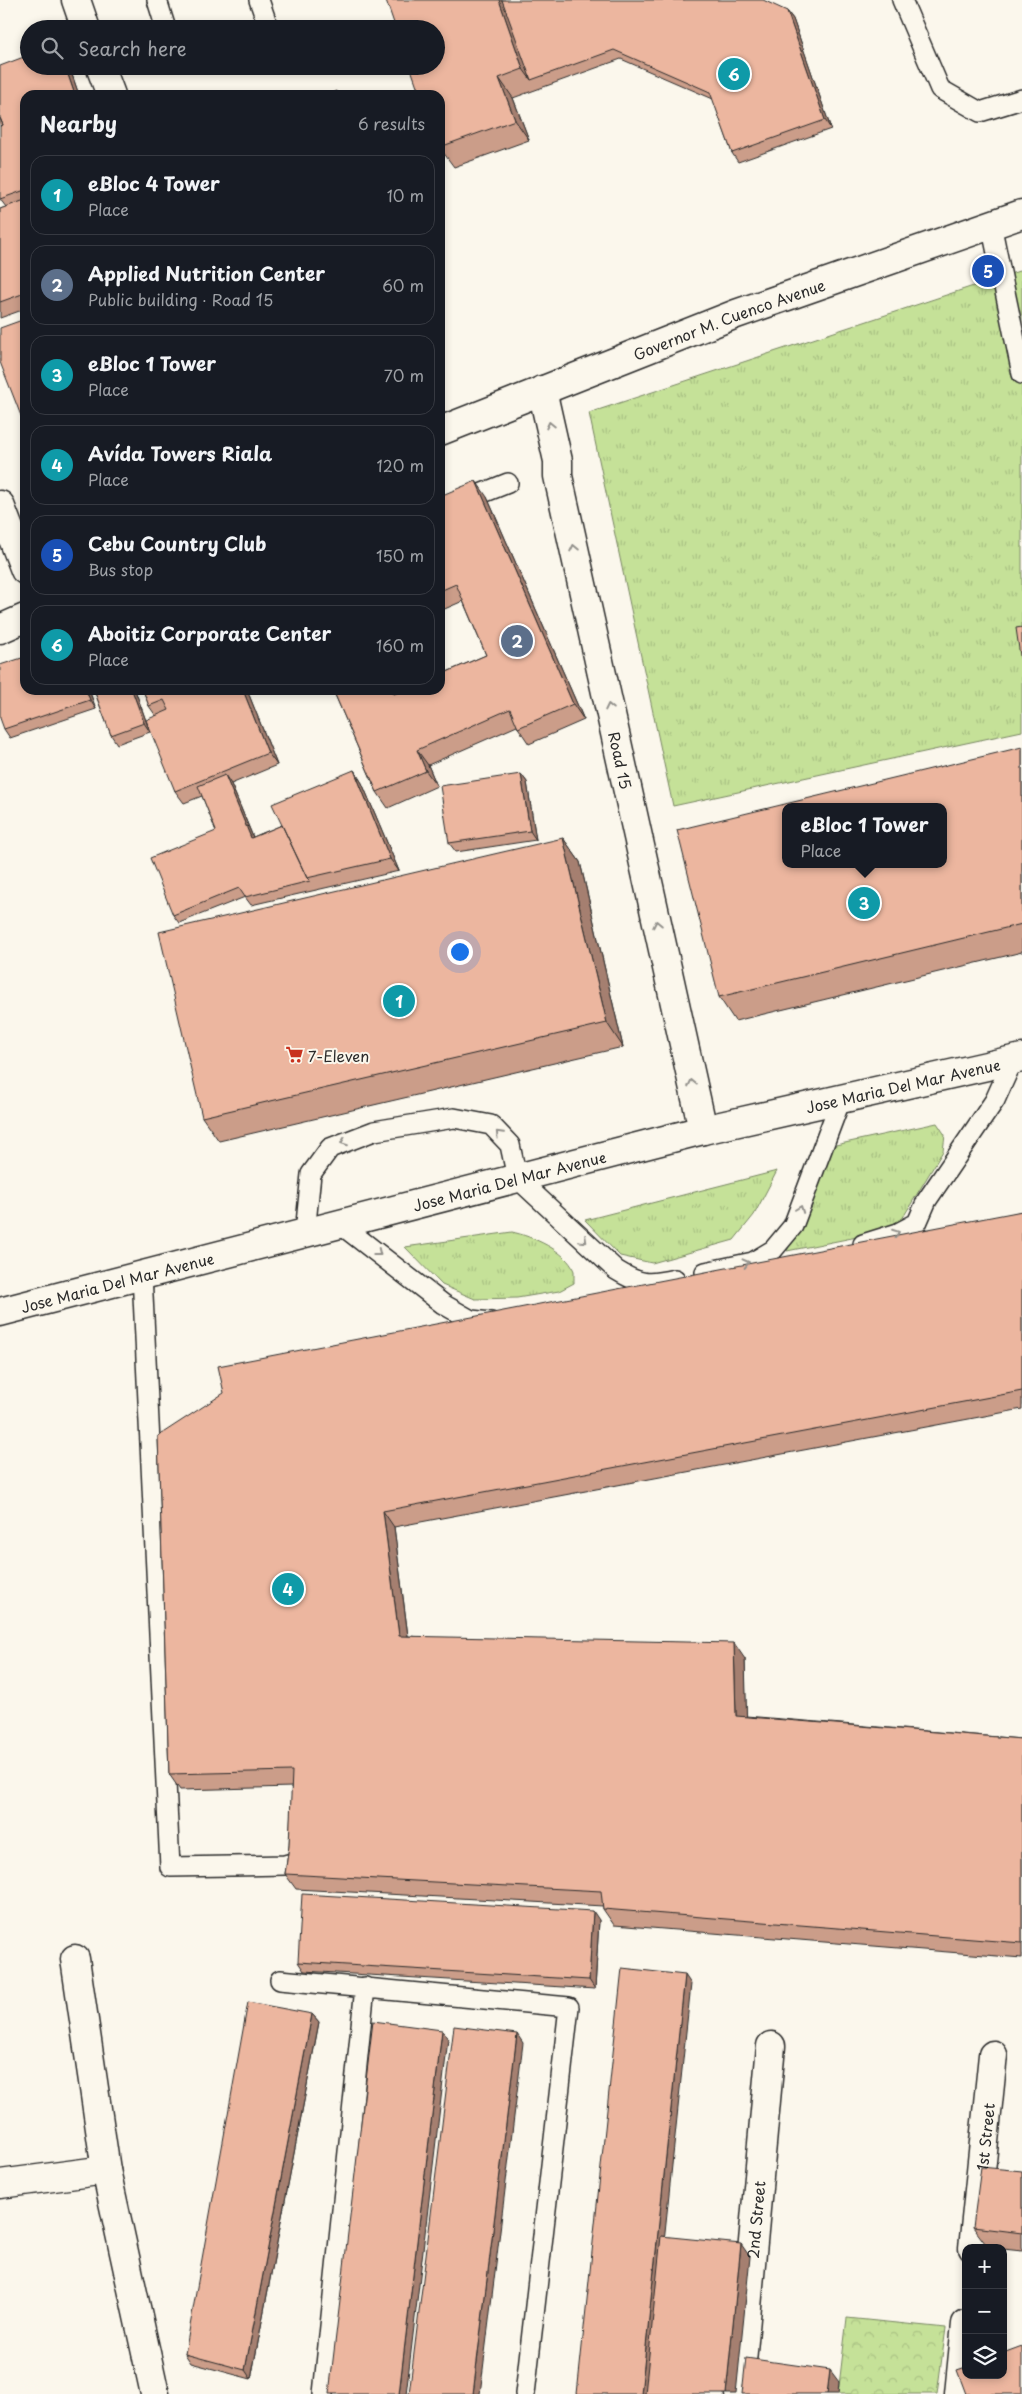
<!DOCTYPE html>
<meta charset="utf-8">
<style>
:root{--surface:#171b24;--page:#242831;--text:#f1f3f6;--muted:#9ea1a6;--line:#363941;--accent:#b45309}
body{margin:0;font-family:"Playpen Sans",sans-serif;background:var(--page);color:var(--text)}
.controls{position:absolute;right:15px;bottom:15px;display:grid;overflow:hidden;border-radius:10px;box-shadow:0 2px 8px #0003}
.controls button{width:45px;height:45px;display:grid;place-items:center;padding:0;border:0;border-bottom:1px solid var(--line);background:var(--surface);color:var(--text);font:25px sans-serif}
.you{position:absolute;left:459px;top:951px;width:18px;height:18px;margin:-12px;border:4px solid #fff;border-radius:50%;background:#1a73e8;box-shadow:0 0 0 8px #1a73e833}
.badge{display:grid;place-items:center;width:32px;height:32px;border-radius:50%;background:var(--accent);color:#fff;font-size:16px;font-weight:700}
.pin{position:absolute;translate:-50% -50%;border:2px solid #fff;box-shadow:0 1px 5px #0006}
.popup{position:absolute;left:782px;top:803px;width:165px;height:65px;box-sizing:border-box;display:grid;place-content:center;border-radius:10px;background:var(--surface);filter:drop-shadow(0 1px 4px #0005);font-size:16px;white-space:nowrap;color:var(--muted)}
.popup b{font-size:19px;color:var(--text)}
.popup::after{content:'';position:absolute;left:50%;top:100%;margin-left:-10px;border:10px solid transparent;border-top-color:var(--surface)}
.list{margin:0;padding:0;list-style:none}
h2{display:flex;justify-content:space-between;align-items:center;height:65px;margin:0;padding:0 20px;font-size:21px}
h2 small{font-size:16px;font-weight:400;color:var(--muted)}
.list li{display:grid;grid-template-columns:32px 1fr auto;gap:15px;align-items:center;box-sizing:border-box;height:80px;margin:0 10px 10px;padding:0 10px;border:1px solid var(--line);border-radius:15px}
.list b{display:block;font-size:19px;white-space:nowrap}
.list p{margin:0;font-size:16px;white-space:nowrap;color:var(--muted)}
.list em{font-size:16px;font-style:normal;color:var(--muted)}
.icon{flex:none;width:28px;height:28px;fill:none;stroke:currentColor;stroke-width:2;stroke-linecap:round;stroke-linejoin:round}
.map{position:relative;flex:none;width:1022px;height:2394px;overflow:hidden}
.search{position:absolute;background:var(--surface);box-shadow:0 2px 8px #0003;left:20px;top:20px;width:425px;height:55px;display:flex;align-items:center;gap:12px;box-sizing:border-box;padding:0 18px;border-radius:28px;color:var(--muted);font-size:19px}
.panel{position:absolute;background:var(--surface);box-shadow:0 2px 8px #0003;left:20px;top:90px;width:425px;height:605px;border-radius:15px}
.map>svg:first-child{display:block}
.grass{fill:url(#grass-tufts);stroke:#788662}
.forest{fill:url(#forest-crowns);stroke:#788662}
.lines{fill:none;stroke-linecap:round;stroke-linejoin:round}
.service-casing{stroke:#2b2b2b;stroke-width:22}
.minor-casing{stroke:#2b2b2b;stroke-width:31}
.tertiary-casing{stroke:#2b2b2b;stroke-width:31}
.secondary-casing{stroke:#2b2b2b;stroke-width:31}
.service{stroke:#fbf7ec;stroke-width:19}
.minor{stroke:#fbf7ec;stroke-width:28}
.tertiary{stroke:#fbf7ec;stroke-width:28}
.secondary{stroke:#fbf7ec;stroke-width:28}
.wall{fill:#cb9d89;stroke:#2b2b2b}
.shaded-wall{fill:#a57f6f;stroke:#2b2b2b}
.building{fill:#ecb69f;stroke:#2b2b2b;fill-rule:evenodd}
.oneway{stroke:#93918c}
.labels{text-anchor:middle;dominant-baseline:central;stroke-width:4;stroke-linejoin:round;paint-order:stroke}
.street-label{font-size:15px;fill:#2b2b2b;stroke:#fbf7ec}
.poi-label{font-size:15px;fill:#2b2b2b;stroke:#fbf7ec;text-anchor:start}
</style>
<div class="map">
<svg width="1022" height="2394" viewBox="0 0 1022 2394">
<defs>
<pattern id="grass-tufts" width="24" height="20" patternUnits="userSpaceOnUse" patternTransform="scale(1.25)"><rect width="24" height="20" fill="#c5e198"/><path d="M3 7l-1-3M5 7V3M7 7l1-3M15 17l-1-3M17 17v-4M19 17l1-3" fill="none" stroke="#a9c183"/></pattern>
<pattern id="forest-crowns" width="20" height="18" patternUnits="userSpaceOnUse" patternTransform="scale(1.25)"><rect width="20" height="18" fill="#c5e198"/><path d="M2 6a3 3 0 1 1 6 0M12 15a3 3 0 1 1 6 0" fill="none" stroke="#a9c183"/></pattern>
</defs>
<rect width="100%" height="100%" fill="#fbf7ec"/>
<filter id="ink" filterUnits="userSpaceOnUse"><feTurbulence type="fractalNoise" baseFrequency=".02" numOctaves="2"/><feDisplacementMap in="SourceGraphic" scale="10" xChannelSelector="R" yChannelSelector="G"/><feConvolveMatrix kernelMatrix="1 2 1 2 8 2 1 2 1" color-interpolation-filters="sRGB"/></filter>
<g filter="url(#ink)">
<path class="grass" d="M1022 270V731L673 806 589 413Z
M937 1123 945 1135 943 1151 899 1224 887 1231 787 1251 831 1146Z
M777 1171 754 1215 734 1240 652 1263 620 1256 585 1220Z
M512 1232C531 1236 567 1251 574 1271 574 1275 574 1280 574 1283L559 1291 517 1298 475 1299 442 1285 405 1247Z"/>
<path class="forest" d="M847 2318 946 2328 937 2394H838Z"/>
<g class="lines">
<defs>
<path id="service" d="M157 0 166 29
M259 0 269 29
M902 0 940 89 980 112 1022 99
M991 224 1022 374
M440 510 508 483
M340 1224 443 1304 471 1320 491 1322
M305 1233 311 1174 330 1148 374 1131 454 1118 491 1125 510 1145 517 1178 616 1270C640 1285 648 1285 675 1279
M863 1244 898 1233 917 1223 927 1200 995 1100 1013 1060
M705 1272 753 1262 773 1250 793 1226 841 1099
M142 1274 170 1867 285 1865 300 1861
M280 1980 569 2007 525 2394
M323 2394 365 1987"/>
<g id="minor">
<path d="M76 0 86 29"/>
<path d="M100 66 111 95"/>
<path d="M0 505 25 570"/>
<path d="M75 1959 106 2170 155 2394"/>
<path d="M0 2184 106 2170"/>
<path id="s1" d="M973 2248 993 2055"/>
<path id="s2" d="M739 2394 771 2046"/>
<path d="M959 2394 966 2324"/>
</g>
<g id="tertiary">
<path id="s3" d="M542 390 558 461V476L703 1130"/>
<path id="s4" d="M0 1312 703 1130 1022 1058"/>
</g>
<g id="secondary">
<path id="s5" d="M440 431 736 314 1022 214"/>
<path d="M0 629 25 618"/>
</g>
</defs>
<use href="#service" class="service-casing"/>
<use href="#minor" class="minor-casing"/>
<use href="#tertiary" class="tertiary-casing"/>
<use href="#secondary" class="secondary-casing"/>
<use href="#service" class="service"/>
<use href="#minor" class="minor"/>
<use href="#tertiary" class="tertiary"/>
<use href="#secondary" class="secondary"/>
</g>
<path class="wall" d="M787 11 793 19 831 129 738 162 732 153 713 99 621 59 513 98 529 140 454 167 440 148V95L410 66Z
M29 66H69L79 95H25V309L0 318V209L6 207 0 199Z
M440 496 487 497 584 720 529 744 517 726 428 765 437 786 388 808 377 792 333 690H397L398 693 486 655 463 601 440 611Z
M25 690H89L96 709 10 738 4 729Z
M94 690H135L150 732 117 744 111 735Z
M143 690H247L277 765 231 784 253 837 282 825 354 770 362 783 399 871 251 905 245 897 179 923 173 915 216 831 202 796 184 803 175 791 156 716 149 706Z
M1022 747V952L735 1021 719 997Z
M521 774 527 782 536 840 456 852 449 843Z
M563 838 580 862 623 1047 219 1141 202 1117Z
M1022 1211V1409L394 1527 408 1636 745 1659 746 1716 1022 1739V1958L614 1925 603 1909V1906L296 1889 285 1874 289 1846 292 1787 180 1790 169 1774 158 1436Z
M599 1920 595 1989 304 1971 298 1962Z
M312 2014 319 2022 251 2379 191 2363 185 2354Z
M1022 2171V2251L1003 2249V2248L988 2247 973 2227Z"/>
<path class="shaded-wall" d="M499 0H505L531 80 523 69Z
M787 11 793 19 831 129 825 120Z
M65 66H69L79 95H75Z
M499 78 513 98 529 140 515 120Z
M476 481 487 497 584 720 573 704Z
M86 690H89L96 709 90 700Z
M132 690H135L150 732 144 723Z
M243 690H247L277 765 268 753Z
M392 690H397L405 710 394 694Z
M417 750 428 765 437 786 426 771Z
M354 770 362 783 399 871 390 859Z
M521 774 527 782 536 840 530 831Z
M225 775 231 784 257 847 251 838Z
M563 838 580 862 623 1047 607 1023Z
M383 1511 394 1527 410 1652 399 1636Z
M734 1643 745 1659 747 1731 736 1716Z
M593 1911 599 1920 595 1989 589 1980Z
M685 1975 691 1984 648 2394H641Z
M312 2014 319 2022 251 2379 245 2370Z
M442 2030 448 2039 406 2394H399Z
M517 2034 523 2043 480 2394H473Z
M741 2244 750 2257 736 2394H726Z
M830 2370 839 2382 838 2394H827Z"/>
<path class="building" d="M386 0H499L523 69 499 78 515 120 440 147V95H420L410 66H436V29H396Z
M502 0H763L787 11 825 120 732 153 710 92 614 50 531 80Z
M29 55V66H65L75 95H25V190L0 199V126L3 125 0 118V66Z
M336 91 338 95H328Z
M0 118 3 125 0 126Z
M25 200V293L0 302V209Z
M25 319V426L0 362V328Z
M476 481 573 704 518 728 510 709 417 750 426 771 377 792 333 690H392L394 694 404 690H440V675L486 655 456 584 440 591V496Z
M1022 627V670L1016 628Z
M25 657V690H86L90 700 4 729 0 718V665Z
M94 690H132L144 723 111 735Z
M143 690H243L268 753 175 791 146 720 169 710 164 700 149 706Z
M1022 747V924L719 997 677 830ZM785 807H943V864H785Z
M354 770 390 859 307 878 272 804Z
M521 774 530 831 449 843 440 786Z
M225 775 251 838 282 825 307 878 310 881 245 897 239 888 173 915 150 858 216 831 198 786Z
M563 838 607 1023 202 1117 159 932Z
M1022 1211V1391L383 1511 399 1636 734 1643 736 1716 1022 1739V1943L603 1909 601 1891 285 1874 289 1846 292 1771 169 1774 158 1436 224 1393 218 1366Z
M302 1894 593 1911 589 1980 298 1962Z
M622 1968 685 1975 641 2394H577Z
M248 2002 312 2014 245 2370 185 2354Z
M373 2021 442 2030 399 2394H329Z
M454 2026 517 2034 473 2394H409Z
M981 2167 1022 2171V2233L973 2227Z
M661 2236 741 2244 726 2394H645Z
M1022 2346V2394H966L957 2370 966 2367V2375H1003V2353Z
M746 2358 830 2370 827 2394H742Z"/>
<defs><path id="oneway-chevron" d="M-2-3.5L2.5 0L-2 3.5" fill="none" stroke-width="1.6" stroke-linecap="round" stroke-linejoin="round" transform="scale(1.25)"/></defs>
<g class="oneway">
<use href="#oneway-chevron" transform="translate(550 425) rotate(-103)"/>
<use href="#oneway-chevron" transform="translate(574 548) rotate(-102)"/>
<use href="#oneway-chevron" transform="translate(609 707) rotate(-102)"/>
<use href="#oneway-chevron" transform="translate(657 924) rotate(-102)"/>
<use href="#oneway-chevron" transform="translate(692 1083) rotate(-102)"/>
<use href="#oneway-chevron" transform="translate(499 1134) rotate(-134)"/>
<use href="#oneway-chevron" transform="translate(344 1142) rotate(159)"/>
<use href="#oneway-chevron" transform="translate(800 1209) rotate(-69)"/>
<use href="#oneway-chevron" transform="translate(896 1233) rotate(-21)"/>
<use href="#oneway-chevron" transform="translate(584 1240) rotate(43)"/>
<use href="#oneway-chevron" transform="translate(378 1253) rotate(38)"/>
<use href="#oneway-chevron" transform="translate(746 1263) rotate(-14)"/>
</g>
</g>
<defs>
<symbol id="supermarket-bare" viewBox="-9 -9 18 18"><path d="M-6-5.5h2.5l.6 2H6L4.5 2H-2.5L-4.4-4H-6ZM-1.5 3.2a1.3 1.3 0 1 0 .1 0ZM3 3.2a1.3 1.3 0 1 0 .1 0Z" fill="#c8321e" stroke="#fbf7ec" stroke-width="2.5" paint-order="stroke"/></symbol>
</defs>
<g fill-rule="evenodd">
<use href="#supermarket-bare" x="282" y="1042" width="25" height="25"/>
</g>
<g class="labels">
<g class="street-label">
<text stroke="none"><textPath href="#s5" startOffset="310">Governor M. Cuenco Avenue</textPath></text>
<text stroke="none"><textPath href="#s3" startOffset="379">Road 15</textPath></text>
<text stroke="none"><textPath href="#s4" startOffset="931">Jose Maria Del Mar Avenue</textPath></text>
<text stroke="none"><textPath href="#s4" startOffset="526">Jose Maria Del Mar Avenue</textPath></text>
<text stroke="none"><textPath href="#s4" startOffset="121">Jose Maria Del Mar Avenue</textPath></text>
<text stroke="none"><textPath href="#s1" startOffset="112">1st Street</textPath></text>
<text stroke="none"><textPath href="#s2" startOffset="175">2nd Street</textPath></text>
</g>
<g class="poi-label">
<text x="308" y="1055">7-Eleven</text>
</g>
</g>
</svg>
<div class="controls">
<button>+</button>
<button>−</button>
<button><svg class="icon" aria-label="layers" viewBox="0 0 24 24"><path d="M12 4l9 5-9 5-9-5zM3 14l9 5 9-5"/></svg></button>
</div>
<div class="you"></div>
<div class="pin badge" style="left:399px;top:1001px;background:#0f9aa8">1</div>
<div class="pin badge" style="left:517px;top:641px;background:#5c6f8a">2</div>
<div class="pin badge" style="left:864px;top:903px;background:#0f9aa8">3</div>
<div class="popup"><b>eBloc 1 Tower</b>Place</div>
<div class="pin badge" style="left:288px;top:1589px;background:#0f9aa8">4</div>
<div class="pin badge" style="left:988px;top:271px;background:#1a4fb4">5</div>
<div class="pin badge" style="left:734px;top:74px;background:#0f9aa8">6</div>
<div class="search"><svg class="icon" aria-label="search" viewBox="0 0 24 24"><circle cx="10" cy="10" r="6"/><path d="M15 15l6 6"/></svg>Search here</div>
<section class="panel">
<h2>Nearby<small>6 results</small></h2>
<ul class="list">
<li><span class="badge" style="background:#0f9aa8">1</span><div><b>eBloc 4 Tower</b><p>Place</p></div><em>10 m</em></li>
<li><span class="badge" style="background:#5c6f8a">2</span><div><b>Applied Nutrition Center</b><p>Public building · Road 15</p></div><em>60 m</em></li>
<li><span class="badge" style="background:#0f9aa8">3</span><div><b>eBloc 1 Tower</b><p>Place</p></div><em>70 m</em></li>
<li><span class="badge" style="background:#0f9aa8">4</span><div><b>Avída Towers Riala</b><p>Place</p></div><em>120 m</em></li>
<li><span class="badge" style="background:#1a4fb4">5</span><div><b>Cebu Country Club</b><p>Bus stop</p></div><em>150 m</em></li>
<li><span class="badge" style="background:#0f9aa8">6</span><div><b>Aboitiz Corporate Center</b><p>Place</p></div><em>160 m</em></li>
</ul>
</section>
</div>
